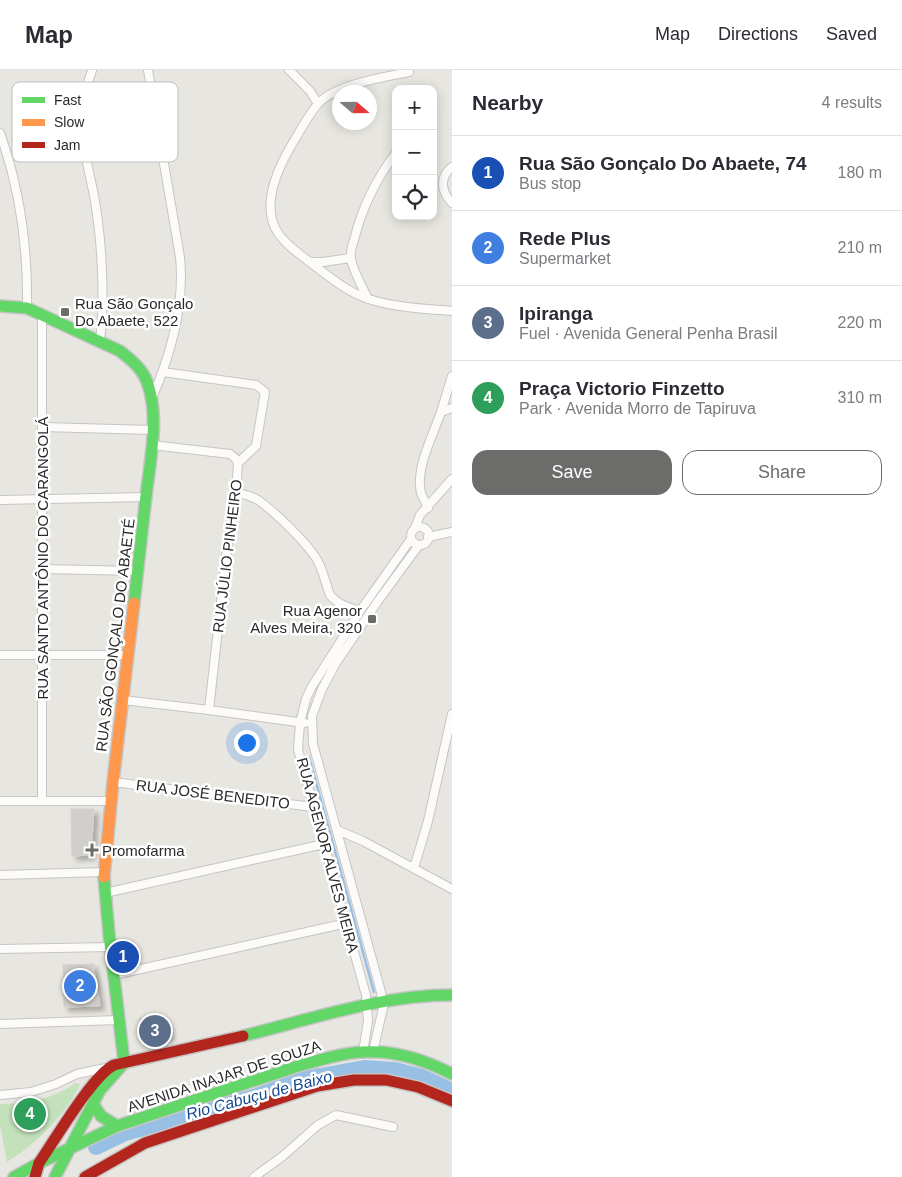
<!DOCTYPE html>
<meta charset="utf-8">
<style>
:root{--surface:#fff;--page:#f2f2f3;--text:#2b2b33;--muted:#7c7c81;--line:#e1e1e2;--accent:#6c6c6a}
body{margin:0;font-family:Arial,sans-serif;background:var(--page);color:var(--text)}
.controls{position:absolute;right:15px;top:15px;display:grid;overflow:hidden;border-radius:10px;box-shadow:0 2px 12px #0003}
.controls button{width:45px;height:45px;display:grid;place-items:center;padding:0;border:0;border-bottom:1px solid var(--line);background:var(--surface);color:var(--text);font:25px sans-serif}
.compass{position:absolute;left:332px;top:15px;width:45px;height:45px;border-radius:50%;background:var(--surface);box-shadow:0 2px 12px #0003;rotate:110deg}
.you{position:absolute;left:246px;top:672px;width:18px;height:18px;margin:-12px;border:4px solid #fff;border-radius:50%;background:#1a73e8;box-shadow:0 0 0 8px #1a73e833}
.badge{display:grid;place-items:center;width:32px;height:32px;border-radius:50%;background:var(--accent);color:#fff;font-size:16px;font-weight:700}
.pin{position:absolute;translate:-50% -50%;border:2px solid #fff;box-shadow:0 1px 5px #0006}
.list{margin:0;padding:0;list-style:none}
h2{display:flex;justify-content:space-between;align-items:center;height:65px;margin:0;padding:0 20px;font-size:21px}
h2 small{font-size:16px;font-weight:400;color:var(--muted)}
.list li{display:grid;grid-template-columns:32px 1fr auto;gap:15px;align-items:center;box-sizing:border-box;height:75px;padding:0 20px;border-top:1px solid var(--line)}
.list b{display:block;font-size:19px;white-space:nowrap}
.list p{margin:0;font-size:16px;white-space:nowrap;color:var(--muted)}
.list em{font-size:16px;font-style:normal;color:var(--muted)}
.actions{display:flex;gap:10px;padding:15px 20px}
.actions a{flex:1;padding:11px 0;border:1px solid var(--accent);border-radius:15px;text-align:center;font-size:18px;color:var(--accent)}
.actions .main{background:var(--accent);color:#fff}
.icon{flex:none;width:28px;height:28px;fill:none;stroke:currentColor;stroke-width:2;stroke-linecap:round;stroke-linejoin:round}
.map{position:relative;flex:none;width:452px;height:1107px;overflow:hidden}
header{display:flex;align-items:center;gap:30px;box-sizing:border-box;height:70px;padding:0 25px;background:var(--surface);border-bottom:1px solid var(--line)}
header strong{font-size:24px}
nav{display:flex;gap:28px;margin-inline-start:auto;font-size:18px}
main{display:flex}
aside{flex:1;background:var(--surface)}
.map>svg:first-child{display:block}
.green{fill:#c3e2bb}
.lines{fill:none;stroke-linecap:round;stroke-linejoin:round}
.stream{stroke:#98c0e5;stroke-width:2.5}
.river{stroke:#98c0e5;stroke-width:16}
.building{fill:#d1cfcb;stroke:#d3d1cc;filter:url(#shadow)}
.street-casing{stroke:#c6c5c5;stroke-width:10}
.fast-casing{stroke:#c6c5c5;stroke-width:14}
.slow-casing{stroke:#c6c5c5;stroke-width:14}
.jam-casing{stroke:#c6c5c5;stroke-width:14}
.street{stroke:#fcfbfa;stroke-width:8}
.fast{stroke:#63d668;stroke-width:11}
.slow{stroke:#ff974d;stroke-width:11}
.jam{stroke:#b3261e;stroke-width:11}
.poi-dot{fill:#6c6c6a;stroke:#fff;stroke-width:2}
.labels{text-anchor:middle;dominant-baseline:central;stroke-width:5;stroke-linejoin:round;paint-order:stroke}
.poi-label{font-size:15px;fill:#2a2a2a;stroke:#fff;text-anchor:start}
.street-label{font-size:15px;fill:#2a2a2a;stroke:#fff}
.water-label{font-size:16px;font-style:italic;fill:#154b92;stroke:#fff}
.key{fill:#fff;stroke:#bfbfbf;stroke-width:1}
.key-label{font-size:14px;fill:#2a2a2a}
</style>
<header>
<strong>Map</strong>
<nav><a>Map</a><a>Directions</a><a>Saved</a></nav>
</header>
<main>
<div class="map">
<svg width="452" height="1107" viewBox="0 0 452 1107">
<defs>
<filter id="shadow"><feDropShadow dx="4.5" dy="4.5" stdDeviation="2.5" flood-color="#0004"/></filter>
</defs>
<rect width="100%" height="100%" fill="#e8e6e0"/>
<path class="green" d="M76 1013 80 1014C72 1033 49 1060 33 1073 25 1080 16 1086 7 1092L0 1055V1034C32 1033 49 1030 76 1013Z"/>
<g class="lines">
<path class="stream" d="M309 687 374 922"/>
<path class="river" d="M96 1077 125 1063 254 1027 304 1009 364 998 395 1000 422 1007 452 1021"/>
</g>
<path class="building" d="M71 739H94L91 785 72 786Z
M93 894 100 936 64 937 63 895Z
M154 945 156 955 166 953 169 966 144 972 139 949Z"/>
<g class="lines">
<defs>
<path id="street" d="M92 0C90 8 86 17 84 25 76 60 89 97 95 131 102 173 105 229 100 271
M148 0 180 187C185 236 171 284 152 328
M289 0 310 21 318 34
M409 2C384 7 333 15 317 35 307 47 299 63 291 76 277 100 261 137 278 163 287 176 302 186 315 196 331 208 346 221 366 228 389 237 427 239 452 241
M0 63C20 119 28 179 27 238
M452 97C439 107 441 122 452 133
M310 192H323L350 188
M368 229C362 216 354 203 351 189 350 184 352 176 354 170 362 138 376 109 396 83
M163 302 256 315 265 322 256 376 238 393
M441 342 452 306
M42 357 152 360
M152 375 230 384 235 388 238 393 236 423 226 486 209 640
M236 423C243 424 251 426 258 430 275 442 305 471 316 488 323 499 325 512 330 525 338 535 348 537 360 541
M0 430 146 427
M428 438C426 433 423 428 421 423 415 399 433 365 441 342L452 338
M411 466a9 9 0 1 1 18 0a9 9 0 1 1-18 0Z
M415 458 420 445 452 409
M428 467 452 462
M42 499 138 501
M0 585H128
M123 630 209 640 305 653
M113 712 313 737
M42 730V245
M0 731H111
M337 760 363 771 452 819
M414 798 428 751 452 644
M0 805 104 802
M105 823 324 774
M0 879 111 877
M114 905 347 853
M0 954 119 950
M363 982 368 951 366 925 301 691 298 679 300 653 306 629 311 618 360 541 411 469
M373 982 383 938 381 922 313 674 312 646 322 619 336 593 378 531 419 475
M0 1025 31 1022 56 1014 77 1004 106 998
M254 1107 283 1086 318 1055 336 1045 393 1057"/>
<path id="fast" d="M0 236 27 238 120 281C131 290 142 298 147 312 160 345 150 392 146 426 142 462 138 498 134 533
M104 807 109 864 124 992
M243 966C311 949 381 925 452 925
M93 1034 101 1046 117 1056
M14 1107 39 1093 117 1056 301 995C321 990 341 983 362 982 393 980 425 990 452 1004
M55 1107 100 1020 123 994"/>
<path id="slow" d="M104 807 113 712 134 533"/>
<path id="jam" d="M35 1107 39 1093C55 1070 92 1006 114 995L243 966
M85 1107 145 1073 317 1016 354 1010H386L418 1017 452 1031"/>
</defs>
<use href="#street" class="street-casing"/>
<use href="#fast" class="fast-casing"/>
<use href="#slow" class="slow-casing"/>
<use href="#jam" class="jam-casing"/>
<use href="#street" class="street"/>
<use href="#fast" class="fast"/>
<use href="#slow" class="slow"/>
<use href="#jam" class="jam"/>
</g>
<g class="poi-dot">
<rect x="60" y="237" width="10" height="10" rx="2.5"/>
<rect x="367" y="544" width="10" height="10" rx="2.5"/>
<path d="M89.5 772.5h5v5h5v5h-5v5h-5v-5h-5v-5h5z"/>
</g>
<g class="labels">
<g class="poi-label">
<text x="75" y="233">Rua São Gonçalo<tspan x="75" dy="17">Do Abaete, 522</tspan></text>
<text x="362" y="540" text-anchor="end">Rua Agenor<tspan x="362" dy="17">Alves Meira, 320</tspan></text>
<text x="102" y="780">Promofarma</text>
</g>
<g class="street-label">
<text transform="translate(227 486) rotate(-83)">RUA JÚLIO PINHEIRO</text>
<text transform="translate(42 488) rotate(-90)">RUA SANTO ANTÔNIO DO CARANGOLÁ</text>
<text transform="translate(115 565) rotate(-83)">RUA SÃO GONÇALO DO ABAETÉ</text>
<text transform="translate(213 724) rotate(7)">RUA JOSÉ BENEDITO</text>
<text transform="translate(328 785) rotate(75)">RUA AGENOR ALVES MEIRA</text>
<text transform="translate(224 1006) rotate(-18)">AVENIDA INAJAR DE SOUZA</text>
</g>
<g class="water-label">
<text transform="translate(259 1025) rotate(-15)">Rio Cabuçu de Baixo</text>
</g>
</g>
<rect x="12" y="12" width="166" height="80" rx="8" class="key"/>
<rect x="22" y="27" width="23" height="6" fill="#63d668"/>
<rect x="22" y="49" width="23" height="7" fill="#ff974d"/>
<rect x="22" y="72" width="23" height="6" fill="#b3261e"/>
<g class="key-label">
<text x="54" y="35">Fast</text>
<text x="54" y="57">Slow</text>
<text x="54" y="80">Jam</text>
</g>
</svg>
<div class="controls">
<button>+</button>
<button>−</button>
<button><svg class="icon" aria-label="locate" viewBox="0 0 24 24"><circle cx="12" cy="12" r="6"/><path d="M12 2v4M12 18v4M2 12h4M18 12h4"/></svg></button>
</div>
<svg class="compass" viewBox="-18 -18 36 36"><path d="M0-13l5 13h-10z" fill="#e53935"/><path d="M0 13l5-13h-10z" fill="#7c7c81"/></svg>
<div class="you"></div>
<div class="pin badge" style="left:123px;top:887px;background:#1a4fb4">1</div>
<div class="pin badge" style="left:80px;top:916px;background:#3f7fe0">2</div>
<div class="pin badge" style="left:155px;top:961px;background:#5c6f8a">3</div>
<div class="pin badge" style="left:30px;top:1044px;background:#2e9e5b">4</div>
</div>
<aside>
<h2>Nearby<small>4 results</small></h2>
<ul class="list">
<li><span class="badge" style="background:#1a4fb4">1</span><div><b>Rua São Gonçalo Do Abaete, 74</b><p>Bus stop</p></div><em>180 m</em></li>
<li><span class="badge" style="background:#3f7fe0">2</span><div><b>Rede Plus</b><p>Supermarket</p></div><em>210 m</em></li>
<li><span class="badge" style="background:#5c6f8a">3</span><div><b>Ipiranga</b><p>Fuel · Avenida General Penha Brasil</p></div><em>220 m</em></li>
<li><span class="badge" style="background:#2e9e5b">4</span><div><b>Praça Victorio Finzetto</b><p>Park · Avenida Morro de Tapiruva</p></div><em>310 m</em></li>
</ul>
<div class="actions"><a class="main">Save</a><a>Share</a></div>
</aside>
</main>
